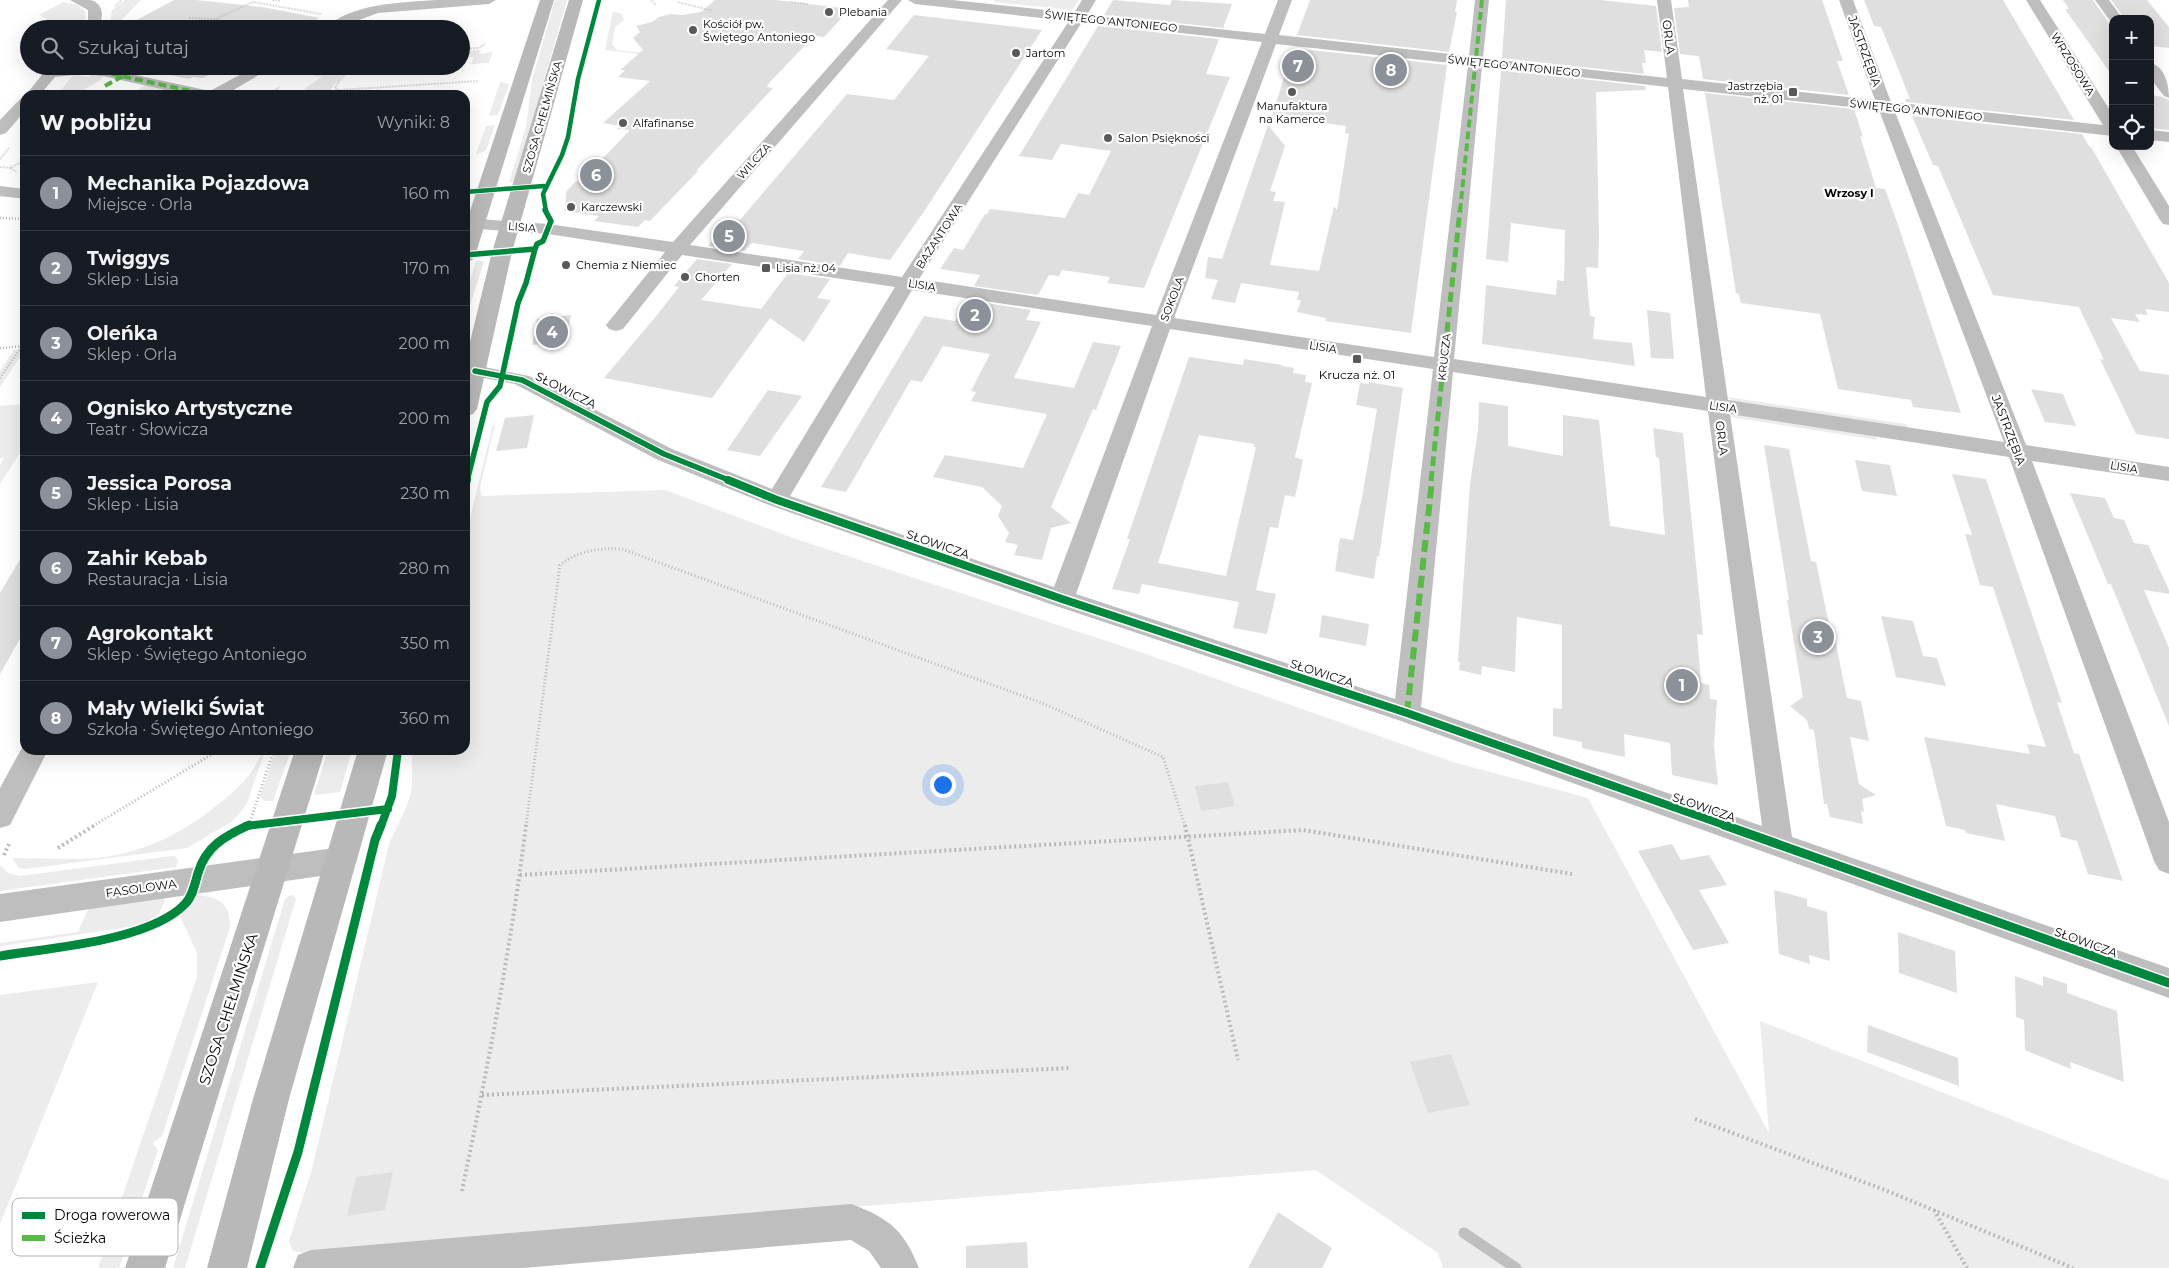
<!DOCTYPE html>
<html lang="pl">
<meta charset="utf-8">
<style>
:root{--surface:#171b24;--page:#20242c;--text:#f1f3f6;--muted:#9ea1a6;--line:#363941;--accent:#8c9099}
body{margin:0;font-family:Montserrat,sans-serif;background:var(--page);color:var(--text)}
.controls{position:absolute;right:15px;top:15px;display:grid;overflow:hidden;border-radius:10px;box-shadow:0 5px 20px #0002}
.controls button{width:45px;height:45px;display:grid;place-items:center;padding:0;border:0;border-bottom:1px solid var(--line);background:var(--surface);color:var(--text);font:25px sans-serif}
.you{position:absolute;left:942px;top:784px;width:18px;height:18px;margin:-12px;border:4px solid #fff;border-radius:50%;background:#1a73e8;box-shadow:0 0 0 8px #1a73e833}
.badge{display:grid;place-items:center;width:32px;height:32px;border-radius:50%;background:var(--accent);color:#fff;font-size:16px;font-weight:700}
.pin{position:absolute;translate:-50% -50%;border:2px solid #fff;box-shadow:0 1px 5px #0006}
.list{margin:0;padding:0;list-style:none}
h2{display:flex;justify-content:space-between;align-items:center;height:65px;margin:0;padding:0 20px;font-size:21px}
h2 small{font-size:16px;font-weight:400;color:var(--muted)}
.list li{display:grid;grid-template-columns:32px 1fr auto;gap:15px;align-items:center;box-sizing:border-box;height:75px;padding:0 20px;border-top:1px solid var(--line)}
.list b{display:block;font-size:19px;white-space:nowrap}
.list p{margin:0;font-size:16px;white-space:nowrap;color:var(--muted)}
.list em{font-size:16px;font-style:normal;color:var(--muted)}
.icon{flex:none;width:28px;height:28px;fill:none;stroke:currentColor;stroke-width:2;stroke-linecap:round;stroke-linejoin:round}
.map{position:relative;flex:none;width:2169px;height:1268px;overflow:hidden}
.search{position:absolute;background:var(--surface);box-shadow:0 5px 20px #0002;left:20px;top:20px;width:450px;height:55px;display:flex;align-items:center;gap:12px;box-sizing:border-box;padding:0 18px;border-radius:28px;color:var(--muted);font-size:19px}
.panel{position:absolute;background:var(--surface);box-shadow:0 5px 20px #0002;left:20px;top:90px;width:450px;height:665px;border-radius:15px}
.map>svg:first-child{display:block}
.green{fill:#ececec}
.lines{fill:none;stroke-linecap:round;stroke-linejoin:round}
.stream{stroke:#bfbfbf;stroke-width:11}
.building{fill:#dfdfdf;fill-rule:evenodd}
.path-far3{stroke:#b9b9b9;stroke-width:2;stroke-dasharray:0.5 1;stroke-linecap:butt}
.path-far2{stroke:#b9b9b9;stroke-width:2.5;stroke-dasharray:1 2;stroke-linecap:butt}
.path-far1{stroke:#b9b9b9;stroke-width:3;stroke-dasharray:1 2.5;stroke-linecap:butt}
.path{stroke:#b9b9b9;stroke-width:4;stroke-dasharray:2 3;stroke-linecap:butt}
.minor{fill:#bebebe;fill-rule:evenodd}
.secondary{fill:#b8b8b8;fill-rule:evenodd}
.quiet-far2{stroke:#58b947;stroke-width:4;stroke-dasharray:8 4;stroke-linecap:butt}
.quiet-far1{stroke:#58b947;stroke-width:5;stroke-dasharray:10 5;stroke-linecap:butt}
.quiet{stroke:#58b947;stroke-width:6;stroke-dasharray:12 6;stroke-linecap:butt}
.cycleway-far3-casing{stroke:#fff;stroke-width:6}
.cycleway-far2-casing{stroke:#fff;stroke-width:8}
.cycleway-far1-casing{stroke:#fff;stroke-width:11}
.cycleway-casing{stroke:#fff;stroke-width:12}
.cycleway-far3{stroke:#00873e;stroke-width:4.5}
.cycleway-far2{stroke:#00873e;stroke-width:5.5}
.cycleway-far1{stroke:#00873e;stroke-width:8}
.cycleway{stroke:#00873e;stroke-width:9}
.poi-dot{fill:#595959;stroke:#fff;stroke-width:2}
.labels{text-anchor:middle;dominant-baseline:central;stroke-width:4.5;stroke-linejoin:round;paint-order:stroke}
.far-poi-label{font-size:11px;fill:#000;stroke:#fff;text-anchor:start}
.far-street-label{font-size:11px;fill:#000;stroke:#fff}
.far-neighbourhood-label{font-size:11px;font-weight:bold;fill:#000;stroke:#fff}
.street-label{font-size:12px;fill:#000;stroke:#fff}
.poi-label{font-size:12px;fill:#000;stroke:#fff}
.near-street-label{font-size:15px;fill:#000;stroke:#fff}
.key{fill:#fff;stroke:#b2b2b2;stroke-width:1}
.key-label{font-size:14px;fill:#000}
</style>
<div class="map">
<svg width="2169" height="1268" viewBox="0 0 2169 1268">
<rect width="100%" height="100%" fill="#fff"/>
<path class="green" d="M125 0H141L113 29H102L111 19 112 10Z
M555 0H567L515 182 509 183 526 127 532 80Z
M995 0H1079L1072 10 994 2Z
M63 2 78 5 85 11 86 17 82 26 61 27 39 15Z
M613 11 622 14 624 20 615 27 612 44 617 50 724 62 722 64 605 50Z
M481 50 479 54 493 52 489 63 471 64 474 57 461 58V51Z
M354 66 341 81H337L329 93 302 95 308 91 304 89 322 77 293 72 287 74 288 73 279 71 281 69 275 67Z
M75 73H85L80 76 89 77 94 73 105 75 99 81 74 95H57Z
M500 82 509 84 498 115 489 116Z
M147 84 171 89 161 95H130Z
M495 125 486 151 476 154 486 126Z
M476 261H484L465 322V297Z
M25 349V350L0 387V371L14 350Z
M1728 397 1906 424 1909 428 1733 402Z
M25 404V445L0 484V465L4 458H0V406Z
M1734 414 1875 436 1878 440 1730 417Z
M493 425H495L480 486 481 496 665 490 796 539 1140 652 1453 762 1588 798 1769 1133 1760 1021 2169 1181V1268H1443L1438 1253 1316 1170 452 1239 309 1254 293 1251 289 1241 312 1169 389 844C397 825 410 805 412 785 413 773 410 762 413 750H465V538Z
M263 750H265L247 803 240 813 231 822 187 848 25 869 19 868 12 858C35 858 58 859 81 859 131 858 179 837 217 805 237 790 254 774 263 750Z
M276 750H291L273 801H264L260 797Z
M328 750H352L340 792 314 795Z
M172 856H175L178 861 176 867 0 891V865L8 873 20 876Z
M167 895C159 916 158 919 136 926L0 946V943L78 932 89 907Z
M198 895C221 898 230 904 230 927L162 1136 153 1143 158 1150 138 1210 130 1218 133 1228 119 1268H98L197 977V953L180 916 192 905Z
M292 895 296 899 185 1268H173L285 899 288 896Z
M98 982 0 1224V995Z"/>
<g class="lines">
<path class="stream" d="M1464 1233 1516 1268"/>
</g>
<path class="building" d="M174 0H196L262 7 320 18 317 19 316 29H120Z
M715 0H776L850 9 824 37 814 36 769 83 767 87 773 88 696 171H698L650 221 645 220 638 227 594 221 599 216 565 211 566 192 576 181 580 182 630 130 617 129 620 126 603 123 650 81 618 77 625 70H620L643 50 633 38 640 32 636 26 652 22 659 17 670 14 682 15 701 12Z
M1113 0 1170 5 1172 0 1232 4 1223 28 1104 15Z
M1310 0H1457L1455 12H1457L1449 52 1297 35Z
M1506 0H1600L1656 6 1662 52 1644 50 1646 63H1642L1644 74 1502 58Z
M1688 0H1822L1843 61H1837L1849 95 1703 79 1699 56 1680 54 1674 8 1689 7Z
M1864 0H2003L2074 120 1906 102 1905 99H1910L1895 61 1881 27 1874 26Z
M2063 0H2093L2109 23 2113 24V77L2065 9H2069Z
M2111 0H2147L2169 27V48L2150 46V19H2125Z
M914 15 1042 30 925 210 890 260 848 253 840 266 798 259 804 251 752 243 744 251 708 246 732 218 740 220 847 94 894 100 929 56 886 49Z
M1098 26 1219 39 1206 74 1230 77 1144 288 1107 283 1110 277 1062 270 1059 276 1049 275 1038 295 974 286 980 275 940 269 954 248 963 250 985 214H987L990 209 1065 218 1078 193 1089 195 1111 151 1061 144 1052 160 1019 156Z
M1293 48 1447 65 1411 333 1325 321 1326 318 1297 312 1301 300H1297L1299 292 1241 283 1235 303 1211 299 1218 280 1205 278 1208 257 1222 259 1268 125 1285 146 1270 191 1276 192 1273 201 1285 202 1270 265 1319 271 1334 206 1337 210 1349 134 1345 133 1346 126 1272 116Z
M147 66H226L203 78 193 77 189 79 141 69Z
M1501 70 1645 86 1646 90 1596 92 1599 237 1598 268 1586 267 1590 316 1595 317 1593 339 1632 343 1635 366 1482 344 1486 285 1556 295 1557 280 1564 281 1565 230 1511 223 1508 262 1486 259Z
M1705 93 1854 109 1863 137 1860 136 1876 188 1885 189 1897 222 1961 413 1913 407 1911 400 1838 389 1820 314 1741 303 1739 294 1736 293Z
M2150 95 2162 97 2169 100V130L2150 128Z
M1912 116 2082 134 2089 146 2091 147 2169 283V312L2145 309 2148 315 2135 314 2140 322 2111 318 2140 371 2169 375V439L2136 434 2100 359 2104 360 2079 307 1993 295 1938 166 1933 165Z
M697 259 732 264 701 300 761 309 788 273 830 279 817 298 831 300 804 342 770 318 712 398 604 378 653 320 679 287 674 286Z
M967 300 1031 310 1026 320 1041 322 1014 378 1074 388 1093 342 1121 346 1096 410 1093 409 1051 507 1071 523 1051 528 1042 560 1014 555 1018 545 1005 542 1009 533 998 516 1002 506 982 487 933 477 945 455 1023 468 1047 414 971 401 976 392 971 391 990 354 943 346 922 382 911 380 846 492 821 487 924 316 955 321Z
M1647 310 1670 313 1674 359 1651 358Z
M571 315 566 342 532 345 537 319Z
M1189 357 1243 365 1244 359 1282 365V366L1294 368 1293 373 1306 375 1305 382 1312 383 1295 457 1303 460 1295 497 1285 495 1278 528 1270 527 1256 590 1276 594 1267 634 1233 628 1239 602 1142 584 1139 594 1112 589 1130 539H1127ZM1199 435 1254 444V447H1256L1226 576 1158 563Z
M1369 382 1403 388 1379 557 1377 556 1374 579 1335 571 1340 538 1353 540 1363 492 1377 409 1356 405 1360 383 1369 384Z
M2031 389 2063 394 2076 426 2045 422Z
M768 390 802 396 760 456 727 450Z
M1479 402 1508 406V446L1563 456V415L1599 420 1610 526 1665 535 1659 458 1656 457 1653 428 1683 433 1703 635 1697 634 1701 683 1709 685 1710 699 1717 700 1714 746 1718 785 1672 775 1670 743 1624 734 1625 757 1582 748V742L1553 736V708L1562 709V625L1517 617 1515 672 1482 666 1481 675 1459 670 1460 662H1458L1470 484 1478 430Z
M534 415 527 448 496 451 505 418Z
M1764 445 1789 449 1811 561 1816 562 1830 629 1833 630 1847 698 1861 701 1869 741 1850 737 1859 784 1876 795 1862 799 1864 812 1861 811 1863 824 1830 817 1827 804H1824L1814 730 1809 729 1807 720 1790 706 1803 697 1787 600H1789Z
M1855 460 1890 465 1897 496 1862 491Z
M1952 474 1986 479 2062 703 2057 702 2074 753 2079 754 2123 881 2088 874 2077 841 2061 837 2055 816 1996 804 2005 841 1966 833 1965 830 1946 826 1924 737 2030 754 2027 744 2046 747 1993 587 1980 585 1965 534 1972 535Z
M2070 493 2105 498 2114 518 2124 520 2134 543 2148 545 2169 590V594L2144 590 2169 648V726L2111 584H2108Z
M25 551V630L0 674V593Z
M1322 615 1369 624 1366 646 1319 637Z
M1881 616 1913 621 1923 656 1937 658 1946 686 1896 677Z
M1228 782 1235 806 1201 811 1195 786Z
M1672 844 1681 860 1709 855 1727 885 1699 890 1729 943 1693 950 1638 851Z
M1774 890 1807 899V906L1827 912 1830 961 1809 955 1810 964 1779 954Z
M1898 932 1955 951 1957 993 1899 973Z
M2015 976 2043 986V976L2067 984V993L2117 1011 2124 1082 2070 1062 2071 1069 2025 1050 2024 1020 2016 1017Z
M1868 1025 1958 1058 1959 1086 1867 1052Z
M1451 1054 1470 1105 1428 1113 1410 1062Z
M393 1172 385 1210 347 1216 356 1177Z
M1278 1212 1332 1248 1322 1268H1248Z
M1027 1242 1028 1268H966V1246Z"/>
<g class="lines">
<path class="path-far3" d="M272 0 280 1
M651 0 656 5
M678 2 713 11
M791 2 808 4
M115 6 122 0
M189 18 213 19 224 22
M187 29 201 20
M194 29 253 2 321 14
M461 49 478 48 485 44
M339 81 335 88 338 90 479 81
M258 93 269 94 280 87
M373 95H377
M399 95H417
M0 159 9 148
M0 167 10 168 17 172
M10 168 25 160"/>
<path class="path-far2" d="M0 218 25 219
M0 348 25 346
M0 378 22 346"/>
<path class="path-far1" d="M249 825 274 750
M93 826 219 750
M526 826 560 565C579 550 599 548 622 549L1042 703 1163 757 1185 826"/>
<path class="path" d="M1185 825 1238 1060
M58 848 95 825
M4 855 10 842
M520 875 1303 830 1572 874
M482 1095 1071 1068
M1695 1119 1885 1190 2073 1268
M462 1191C487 1070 511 948 526 825
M1934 1210 1967 1268"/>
<path class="minor" d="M70 0C76 0 84 0 90 0 105 3 104 20 97 29H82L88 21V10Z
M438 0H496L489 4 378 13 359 20 344 29H326C347 3 407 2 438 0Z
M888 0H902L690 245 902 277 1069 21 915 4 908 0H952L1074 13 1082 0H1096L1087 15 1265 34 1278 0H1292L1279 35 1469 56 1475 0H1489L1483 58 1667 78 1657 0H1671L1682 79 1875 100 1839 0H1853L1891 102 2103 125 2026 0H2040L2113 115V136L1895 112 2026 445 2169 467V481L2032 461 2169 822V874L2159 870 2154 861 2009 457 1730 414 1792 837 2169 968V998L1398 720 1053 605 769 505 656 459 515 384 468 375 465 371 468 367 475 365 529 376 672 449 772 489 895 287 682 255 623 329 616 331 609 329 606 325 665 252 548 234 465 228V218L548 224 673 242ZM1082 22 1262 42 1156 315 919 279ZM1276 44 1468 65 1434 357 1174 318ZM1482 66 1668 87 1706 397 1454 359ZM1683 89 1879 110 2004 442 1728 400ZM912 290 1152 326 1054 587 790 496ZM1170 329 1433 369 1395 699 1076 594ZM1453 372 1708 411 1762 826 1421 707Z
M2095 0H2109L2123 19H2113V22H2111Z
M2150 63C2165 66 2169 85 2169 98L2164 96 2150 78Z
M49 66 103 68 210 91 256 66H274L225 95H188L103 76 83 74 55 77 40 95 25 96Z
M25 97V111L6 133 0 135V120L20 99Z
M2150 130 2169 132V142L2150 140Z
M2116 146H2132L2169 206V225L2163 224 2160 220Z
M0 186 25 189V199L0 196Z
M25 742V750H48L10 825 0 828V788Z
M342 847 352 851 357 860 352 869 342 873 0 922V894Z
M851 1204C889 1218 904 1230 919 1268H881L869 1251 851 1240 523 1268H293L298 1255 311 1250Z"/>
<path class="secondary" d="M540 0H554L475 256 472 260 465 262V226Z
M569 0H583L512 252 477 409 473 414 465 416V362L492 252Z
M295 750H325L165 1268H125Z
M358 750H388L289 1099 247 1268H207L253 1099Z"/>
<path class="quiet-far2" d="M52 73 83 70 103 72 209 95
M105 86 123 76
M1460 211 1482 0"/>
<path class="quiet-far1" d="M1431 481 1460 210"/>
<path class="quiet" d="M1407 713 1432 480"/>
<defs>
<path id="cycleway-far3" d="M465 192 544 186
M546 211 543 194 562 155 568 137 578 79 599 0"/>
<path id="cycleway-far2" d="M465 255 535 249
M475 371 522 380 664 454 731 481
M467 481 487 402 500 386 518 303 526 283 535 249 537 244 543 241 551 221 545 210"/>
<path id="cycleway-far1" d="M728 480 777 500 1062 599 1407 713 1727 826
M465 487 467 480
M246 826 388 809
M381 826 392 796 398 750"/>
<path id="cycleway" d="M1724 825 2169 983
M0 956C49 948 150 941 185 904 193 896 195 883 198 873 206 846 225 836 249 825
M260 1268 298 1152 375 840 381 825"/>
</defs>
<use href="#cycleway-far3" class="cycleway-far3-casing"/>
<use href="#cycleway-far2" class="cycleway-far2-casing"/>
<use href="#cycleway-far1" class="cycleway-far1-casing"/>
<use href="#cycleway" class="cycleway-casing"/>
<use href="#cycleway-far3" class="cycleway-far3"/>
<use href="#cycleway-far2" class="cycleway-far2"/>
<use href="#cycleway-far1" class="cycleway-far1"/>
<use href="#cycleway" class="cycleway"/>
</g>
<g class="poi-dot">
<circle cx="829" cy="12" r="5"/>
<circle cx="693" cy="30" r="5"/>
<circle cx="1016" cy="53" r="5"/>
<circle cx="1292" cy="92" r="5"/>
<rect x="1788" y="87" width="10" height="10" rx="2.5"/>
<circle cx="623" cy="123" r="5"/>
<circle cx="1108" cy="138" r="5"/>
<circle cx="571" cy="207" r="5"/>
<circle cx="566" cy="265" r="5"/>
<rect x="761" y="263" width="10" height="10" rx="2.5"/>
<circle cx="685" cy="277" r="5"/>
<rect x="1352" y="354" width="10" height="10" rx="2.5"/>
</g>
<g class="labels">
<g class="far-poi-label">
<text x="839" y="12">Plebania</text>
<text x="703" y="24">Kościół pw.<tspan x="703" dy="13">Świętego Antoniego</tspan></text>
<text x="1026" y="53">Jartom</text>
<text x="1783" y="86" text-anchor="end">Jastrzębia<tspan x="1783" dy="13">nż. 01</tspan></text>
<text x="1292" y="106" text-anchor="middle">Manufaktura<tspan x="1292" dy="13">na Kamerce</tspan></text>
<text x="633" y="123">Alfafinanse</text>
<text x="1118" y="138">Salon Psiękności</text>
<text x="581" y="207">Karczewski</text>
<text x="576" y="265">Chemia z Niemiec</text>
<text x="776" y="268">Lisia nż. 04</text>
<text x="695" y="277">Chorten</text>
</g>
<g class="far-street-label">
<text transform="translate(1111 21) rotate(6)">ŚWIĘTEGO ANTONIEGO</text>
<text transform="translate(2073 64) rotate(58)">WRZOSOWA</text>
<text transform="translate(1514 66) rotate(6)">ŚWIĘTEGO ANTONIEGO</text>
<text transform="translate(1916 110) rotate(6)">ŚWIĘTEGO ANTONIEGO</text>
<text transform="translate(542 117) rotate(-74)">SZOSA CHEŁMIŃSKA</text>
<text transform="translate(754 161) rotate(-48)">WILCZA</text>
<text transform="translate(522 227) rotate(5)">LISIA</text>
<text transform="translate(939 236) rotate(-57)">BAŻANTOWA</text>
<text transform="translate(922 285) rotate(9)">LISIA</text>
<text transform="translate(1172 299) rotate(-69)">SOKOLA</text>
<text transform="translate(1323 347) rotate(9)">LISIA</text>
<text transform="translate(1444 357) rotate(-84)">KRUCZA</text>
<text transform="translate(1723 407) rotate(8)">LISIA</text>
<text transform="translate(2124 467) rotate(9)">LISIA</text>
</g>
<g class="far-neighbourhood-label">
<text x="1849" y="193">Wrzosy I</text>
</g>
<g class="street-label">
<text transform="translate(1669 37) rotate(82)">ORLA</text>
<text transform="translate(1865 51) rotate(70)">JASTRZĘBIA</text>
<text transform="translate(566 390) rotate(27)">SŁOWICZA</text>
<text transform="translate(2009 430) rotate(69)">JASTRZĘBIA</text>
<text transform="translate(1722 438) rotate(82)">ORLA</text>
<text transform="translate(938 544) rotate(19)">SŁOWICZA</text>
<text transform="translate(1322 673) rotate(18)">SŁOWICZA</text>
<text transform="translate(1704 807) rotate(19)">SŁOWICZA</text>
<text transform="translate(141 888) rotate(-8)">FASOLOWA</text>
<text transform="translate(2086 942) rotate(20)">SŁOWICZA</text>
</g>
<g class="poi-label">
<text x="1357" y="374">Krucza nż. 01</text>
</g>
<g class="near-street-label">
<text transform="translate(228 1009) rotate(-72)">SZOSA CHEŁMIŃSKA</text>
</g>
</g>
<rect x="12" y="1198" width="166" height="58" rx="8" class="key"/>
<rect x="22" y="1212" width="23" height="7" fill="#00873e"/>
<rect x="22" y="1235" width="23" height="6" fill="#58b947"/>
<g class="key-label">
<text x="54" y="1220">Droga rowerowa</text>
<text x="54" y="1243">Ścieżka</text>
</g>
</svg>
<div class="controls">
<button>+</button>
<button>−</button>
<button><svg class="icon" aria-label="locate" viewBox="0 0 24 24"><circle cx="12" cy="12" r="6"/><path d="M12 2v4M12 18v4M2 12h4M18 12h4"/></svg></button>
</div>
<div class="you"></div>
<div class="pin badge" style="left:1682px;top:685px">1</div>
<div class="pin badge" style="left:975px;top:315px">2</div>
<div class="pin badge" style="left:1818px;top:637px">3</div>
<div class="pin badge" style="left:552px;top:332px">4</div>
<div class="pin badge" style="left:729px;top:236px">5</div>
<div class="pin badge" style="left:596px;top:175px">6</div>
<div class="pin badge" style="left:1298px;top:66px">7</div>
<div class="pin badge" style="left:1391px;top:70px">8</div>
<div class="search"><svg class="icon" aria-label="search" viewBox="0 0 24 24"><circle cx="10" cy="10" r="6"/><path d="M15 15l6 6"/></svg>Szukaj tutaj</div>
<section class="panel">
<h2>W pobliżu<small>Wyniki: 8</small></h2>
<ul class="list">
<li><span class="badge">1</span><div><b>Mechanika Pojazdowa</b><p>Miejsce · Orla</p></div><em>160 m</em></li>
<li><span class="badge">2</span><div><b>Twiggys</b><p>Sklep · Lisia</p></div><em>170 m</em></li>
<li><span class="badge">3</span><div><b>Oleńka</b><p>Sklep · Orla</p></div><em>200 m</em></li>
<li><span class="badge">4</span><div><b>Ognisko Artystyczne</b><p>Teatr · Słowicza</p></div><em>200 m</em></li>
<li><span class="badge">5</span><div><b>Jessica Porosa</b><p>Sklep · Lisia</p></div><em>230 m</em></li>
<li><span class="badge">6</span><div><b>Zahir Kebab</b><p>Restauracja · Lisia</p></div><em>280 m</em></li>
<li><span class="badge">7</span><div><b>Agrokontakt</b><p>Sklep · Świętego Antoniego</p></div><em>350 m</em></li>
<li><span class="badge">8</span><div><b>Mały Wielki Świat</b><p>Szkoła · Świętego Antoniego</p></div><em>360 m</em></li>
</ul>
</section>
</div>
